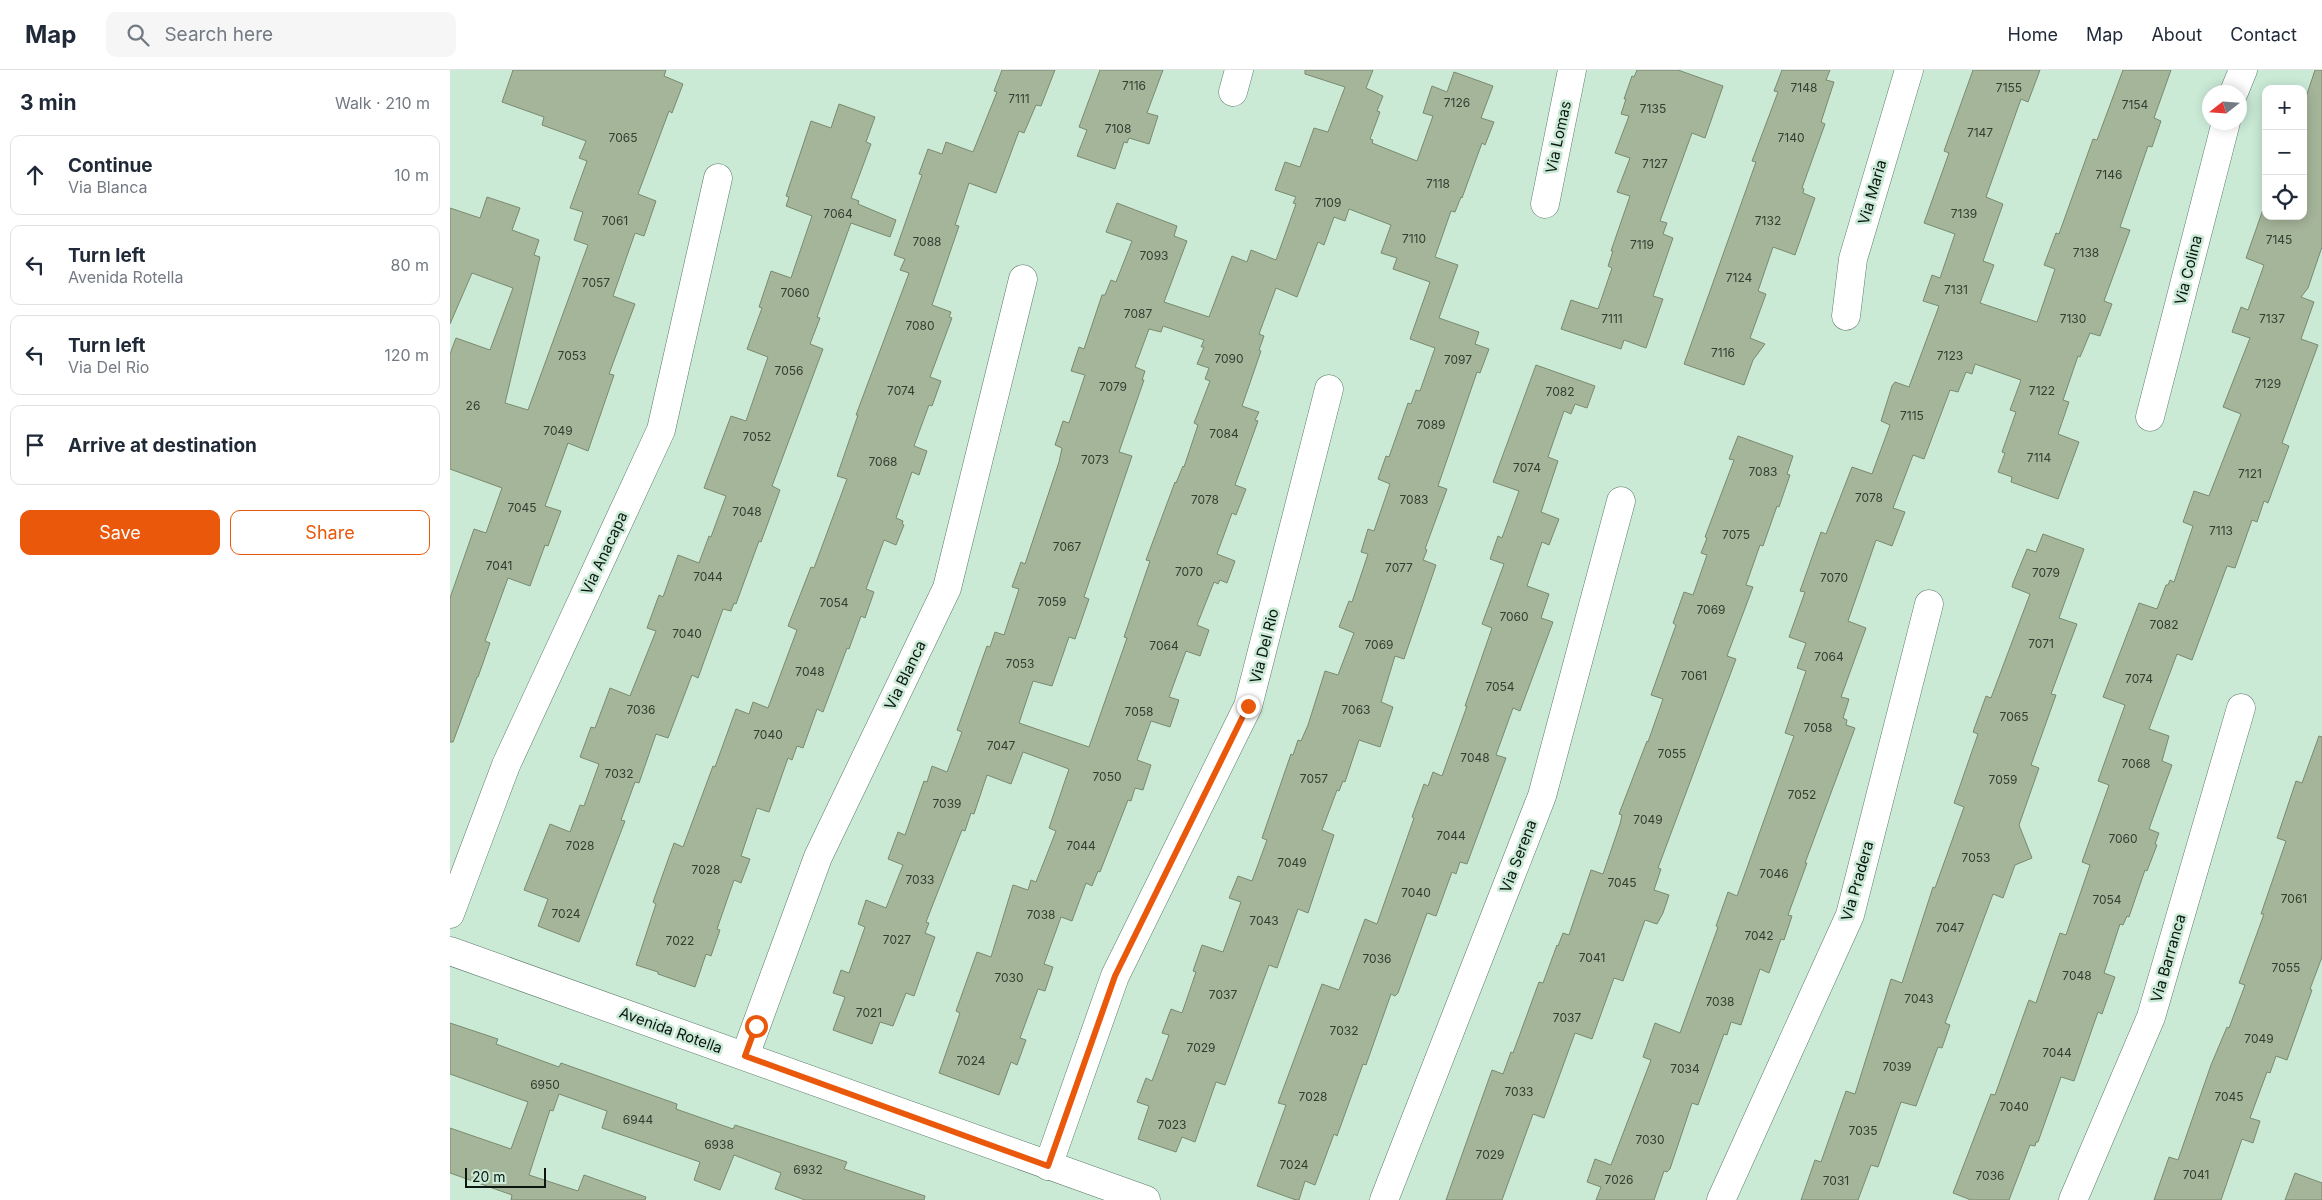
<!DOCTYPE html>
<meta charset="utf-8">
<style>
:root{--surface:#fff;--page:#f6f6f7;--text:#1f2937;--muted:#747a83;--line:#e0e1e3;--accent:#ea580c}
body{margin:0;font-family:Inter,sans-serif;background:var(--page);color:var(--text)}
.controls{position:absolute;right:15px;top:15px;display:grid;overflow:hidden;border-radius:10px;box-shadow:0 2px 12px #0003}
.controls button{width:45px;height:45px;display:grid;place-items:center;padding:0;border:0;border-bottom:1px solid var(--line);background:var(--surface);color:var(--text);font:25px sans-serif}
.compass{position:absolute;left:1752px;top:15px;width:45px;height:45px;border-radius:50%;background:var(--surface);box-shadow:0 2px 12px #0003;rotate:253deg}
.scale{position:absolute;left:15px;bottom:12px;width:81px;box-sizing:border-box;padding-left:5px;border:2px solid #0b1610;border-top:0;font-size:14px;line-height:18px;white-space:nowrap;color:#0b1610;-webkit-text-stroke:4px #caead6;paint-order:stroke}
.stop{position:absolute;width:15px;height:15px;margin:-11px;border:4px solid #ea580c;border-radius:50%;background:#fff}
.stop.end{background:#ea580c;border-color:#fff;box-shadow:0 1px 5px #0008}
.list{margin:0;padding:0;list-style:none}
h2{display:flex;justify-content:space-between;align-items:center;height:65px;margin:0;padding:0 20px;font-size:21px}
h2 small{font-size:16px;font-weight:400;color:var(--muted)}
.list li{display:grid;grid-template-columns:32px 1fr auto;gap:15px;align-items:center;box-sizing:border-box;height:80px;margin:0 10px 10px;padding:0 10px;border:1px solid var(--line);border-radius:10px}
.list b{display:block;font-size:19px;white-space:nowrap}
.list p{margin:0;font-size:16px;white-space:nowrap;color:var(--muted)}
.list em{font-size:16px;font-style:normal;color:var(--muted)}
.actions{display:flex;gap:10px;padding:15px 20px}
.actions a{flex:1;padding:11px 0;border:1px solid var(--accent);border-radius:10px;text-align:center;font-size:18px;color:var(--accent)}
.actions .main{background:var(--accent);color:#fff}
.icon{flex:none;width:28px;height:28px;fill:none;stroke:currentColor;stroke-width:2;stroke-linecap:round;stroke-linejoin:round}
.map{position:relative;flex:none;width:1872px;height:1130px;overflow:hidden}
header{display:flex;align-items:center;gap:30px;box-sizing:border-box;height:70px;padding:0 25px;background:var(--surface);border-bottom:1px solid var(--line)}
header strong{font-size:24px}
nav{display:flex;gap:28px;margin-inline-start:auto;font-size:18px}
.search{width:350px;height:45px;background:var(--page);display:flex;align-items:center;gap:12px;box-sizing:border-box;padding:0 18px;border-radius:10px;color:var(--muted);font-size:19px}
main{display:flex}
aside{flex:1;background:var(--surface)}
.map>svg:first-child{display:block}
.building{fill:#a5b599;stroke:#7a8a6f;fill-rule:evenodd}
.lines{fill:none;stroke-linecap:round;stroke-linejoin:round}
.street-casing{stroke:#5c7968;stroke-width:29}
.secondary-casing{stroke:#5c7968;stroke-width:29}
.street{stroke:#fff;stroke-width:28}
.secondary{stroke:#fff;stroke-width:28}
.route{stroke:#ea580c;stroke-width:6}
.labels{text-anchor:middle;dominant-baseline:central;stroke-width:5;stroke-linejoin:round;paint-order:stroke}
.number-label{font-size:12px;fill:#323e32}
.street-label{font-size:15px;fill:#0b1610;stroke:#caead6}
</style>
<header>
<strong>Map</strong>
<div class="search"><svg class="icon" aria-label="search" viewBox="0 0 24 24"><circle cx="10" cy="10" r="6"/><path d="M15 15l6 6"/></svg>Search here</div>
<nav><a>Home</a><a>Map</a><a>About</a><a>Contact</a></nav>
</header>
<main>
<aside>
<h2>3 min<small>Walk · 210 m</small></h2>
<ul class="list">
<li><svg class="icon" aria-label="ahead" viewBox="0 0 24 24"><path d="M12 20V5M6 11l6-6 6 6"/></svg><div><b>Continue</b><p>Via Blanca</p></div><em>10 m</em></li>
<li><svg class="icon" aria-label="left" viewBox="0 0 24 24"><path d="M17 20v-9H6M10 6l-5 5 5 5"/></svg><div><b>Turn left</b><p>Avenida Rotella</p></div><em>80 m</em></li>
<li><svg class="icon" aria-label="left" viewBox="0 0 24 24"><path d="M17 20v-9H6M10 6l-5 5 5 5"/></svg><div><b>Turn left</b><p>Via Del Rio</p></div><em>120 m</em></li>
<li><svg class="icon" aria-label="arrive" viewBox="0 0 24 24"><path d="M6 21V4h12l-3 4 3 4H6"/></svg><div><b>Arrive at destination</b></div></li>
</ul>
<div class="actions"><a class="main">Save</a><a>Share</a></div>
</aside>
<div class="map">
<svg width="1872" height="1130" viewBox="0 0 1872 1130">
<rect width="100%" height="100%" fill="#caead6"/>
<path class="building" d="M63 0H216L214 6 233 14 222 43 219 41 188 124 206 131 194 166 185 163 163 226 185 234 159 304 164 305 150 346 138 381 118 373 95 436 111 441 98 476 95 475 80 516 58 508 35 571 40 573 28 607H27L3 672H0V528L24 459 36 463 52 418 0 399V284L6 268 40 280 63 218 22 203 0 254V138L30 148 37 127 70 138 62 160 89 170 84 185 90 187 55 333 78 340 138 175 124 170 133 142 120 138 137 91 129 88 136 71 92 55 94 47 52 32Z
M552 0H605L591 36 586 35 574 63 569 61 546 123 519 113 505 155 509 156 482 235 501 242 499 247 502 248 480 307 491 311 482 336 479 335 464 376 477 381 469 405 462 402 446 448 453 451 452 454 454 455 446 475 434 470 416 519 424 522 415 548 411 546 399 579 397 578 373 642 367 639 353 678 347 676 342 690 338 688 319 742 307 738 291 786 300 789 291 813 284 810 267 859 270 860 261 886 256 884 245 917 208 904V902L186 895 206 834 203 832 224 773 233 777 263 696 265 697 286 639 299 644 303 632 318 638 347 560 338 556 361 497 364 498 397 409 387 406 408 345H406L459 203 450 200 455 189 444 185 472 105 469 104 478 79 492 84 496 72 523 82 547 22 544 21Z
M650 0H713L697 43 708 46 699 74 679 68 677 73 674 72 665 99 627 86 637 60 629 57Z
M855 0H923L916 18 933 26 927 41 930 42 920 69 923 70 922 73 967 91 983 46 973 43 982 16 997 22 1004 2 1043 16 1031 48 1044 52 1035 75 1032 73 1012 128 1011 127 1005 142 1001 141 985 187 1008 195 989 248 1029 262 1025 274 1039 279 1030 303 1027 302 988 416 997 419 975 479 977 480 973 490 986 495 954 589 945 586 931 632 943 637 930 677 909 670 895 712 893 711 889 721 887 720 872 760 884 765 858 843 848 839 827 898 819 895 775 1015 766 1012 745 1072 732 1067 726 1082 688 1069 699 1036 687 1032 696 1008 702 1011 719 965 712 963 721 939 732 943 746 902 743 901 752 875 773 882 791 832 779 828 788 806 802 811 817 770 812 768 841 684 843 685 848 670 851 671 858 655 875 601 888 605 904 563 889 557 899 531 902 532 918 484 911 482 918 459 924 461 940 414 928 409 936 386 939 387 958 333 961 334 966 320 970 321 985 278 960 269 980 212 943 199 947 188 931 183 941 155 899 139 895 151 884 147 874 175 868 172 847 227 826 218 809 264 814 266 809 280 811 281 792 336 809 342 805 350 808 351 785 415 796 419 786 445 782 443 767 484 785 491 777 513 770 510 768 514 764 512 747 555 759 560 750 586 736 581 719 627 729 630 720 657 701 651 687 690 701 695 693 720 685 718 681 731 678 730 650 802 648 801 642 816 636 813 622 851 611 847 594 894 603 897 595 921 588 919 570 968 576 970 567 995 561 992 549 1025 489 1003 510 943 506 941 527 882 541 887 563 815 578 820 581 810 586 812 606 761 599 758 619 699 573 682 561 714 537 705 524 744 521 743 515 761 512 760 476 852 479 853 475 863 485 867 464 926 456 923 443 956 430 952 422 974 383 960 395 927 383 923 391 900 399 903 415 857 408 854 416 830 436 838 453 795 438 789 448 762 455 765 474 711 477 712 482 696 497 702 512 662 507 660 537 576 540 577 545 562 554 565 569 519 562 517 571 492 575 494 609 392 612 378 605 375 613 351 619 353 635 305 621 301 629 277 634 279 652 225H655L661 210 666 212 682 171 656 162 667 133 727 156 724 166 737 171 714 232 759 247 782 186 797 192 801 180 826 190 846 134 843 133 846 127 825 120 835 92 850 97 864 58 878 62 895 17 855 4ZM713 256 754 270 751 277H754L747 294 759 298 755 309 760 311 744 353 748 355 734 397 733 396 726 413 725 412 696 490 700 491 674 567 677 568 639 677 569 653 583 611 602 616 619 567 625 569 639 529 634 527 682 386 669 382 694 310H692L695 301 685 297 699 259 711 262Z
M1187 0H1228L1273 16 1255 68 1242 63 1210 151 1217 153 1213 164 1223 168 1203 226 1213 229 1196 278 1174 270 1171 279 1111 259 1121 230 1148 239 1162 198 1158 196 1163 181H1161L1180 126 1167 122 1180 88 1165 83 1179 46 1171 44 1176 29H1174L1182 6 1184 7Z
M1332 0H1380L1376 10 1384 12 1371 52 1375 54 1352 118 1354 119 1353 123 1365 128 1345 185 1323 177 1308 221 1316 224 1300 268 1315 274 1303 290 1294 315 1234 294 1306 92 1302 91 1328 22 1324 21Z
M1523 0H1590L1578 32 1571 29 1536 127 1553 134 1533 191 1544 195 1530 233 1587 252 1605 199 1594 195 1606 163 1609 164 1643 69 1647 70 1673 0H1721L1704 48 1711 51 1702 77 1698 76 1670 157 1680 160 1654 231 1662 234 1650 266 1640 263 1633 280 1630 287 1628 286 1613 330 1619 332 1608 364 1629 372 1608 429 1561 412 1562 407 1548 402 1555 383 1552 382 1566 342 1560 340 1571 310 1525 294 1522 304 1516 302 1508 322 1500 320 1474 389 1463 385 1443 438 1455 442 1442 476 1426 470 1398 551 1416 558 1391 627 1399 629 1393 648 1397 650 1396 655 1405 658 1355 793H1357L1338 845 1342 846 1334 870 1331 869 1319 903 1310 899 1291 955 1281 952 1277 965 1274 964 1248 1035 1242 1033 1220 1099 1217 1102 1214 1101 1204 1130H1146L1151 1117 1137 1112 1145 1089 1161 1095 1201 990 1193 987 1205 953 1230 963 1268 857 1266 856 1278 822 1287 826 1344 666 1335 663 1356 601 1347 598 1356 573 1339 567 1355 522 1350 521 1371 462 1376 464 1402 397 1422 404 1440 355 1431 351 1442 316 1445 312 1459 317 1489 236 1473 231 1482 205 1490 208 1505 164 1474 153 1499 83 1494 81Z
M1865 0H1872V177L1858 218 1851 227 1864 232 1851 269 1868 275 1832 373 1839 376 1818 433 1814 431 1807 452 1802 450 1785 498 1777 496 1742 590 1727 584 1699 659 1719 666 1712 691 1722 695 1699 759 1709 763 1705 774 1707 775 1697 801 1695 800 1679 847 1677 846 1673 855 1670 854 1654 903 1665 907 1652 944 1648 942 1624 1011 1611 1007 1588 1072H1586L1585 1076 1580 1075 1559 1130H1521L1503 1123 1541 1024 1545 1025 1579 930 1586 933 1610 863 1616 865 1640 795 1632 792 1659 715 1648 711 1675 635 1653 627 1689 533 1707 539 1716 515H1718L1720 510 1724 512 1743 456 1733 452 1744 421 1759 426 1791 344 1773 337 1800 268 1782 262 1791 237 1798 240 1814 195 1796 188 1816 131V146H1853V36Z
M389 34 425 47 416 72 421 74 401 128 409 131 408 134 446 150 440 167 401 153 367 247 370 248 360 274 373 279 322 416 330 420 311 472 309 471 286 534 284 533 281 541 273 539 248 608 242 605 218 668 206 664 189 713 185 712 171 750 175 751 129 872 88 856 98 829 74 820 100 754 120 762 130 735 134 736 149 694 130 687 141 657 145 658 160 618 180 626 206 561 197 558 209 525 213 527 228 485 249 493 259 466 261 467 276 426 254 418 281 346 296 351 318 287 297 279 312 238 309 237 321 201 341 208 362 146 336 136 339 127 336 126 361 51 381 58Z
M1086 295 1145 316 1137 338 1125 334 1121 344 1114 341 1098 387 1108 391 1091 442 1109 449 1099 475 1092 472 1077 516 1099 524 1091 548 1103 552 1070 641 1063 638 1046 685 1056 688 1017 794 1010 792 1006 804 1002 802 986 846 977 843 948 923 945 926 941 924 916 995 913 994 887 1066 884 1064 865 1115 855 1111 849 1130H846L807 1116 836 1035 828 1033 872 914 889 920 915 849 927 854 964 748 962 747 974 714 978 716 983 702 992 706 1017 636H1015L1042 558 1032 554 1054 494 1040 489 1048 466 1052 468 1069 421 1043 412Z
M1288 366 1343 386 1337 404 1340 405 1329 437 1327 436 1313 476 1310 475 1296 515 1303 517 1277 586 1286 589 1208 798 1211 799 1204 820 1219 825 1213 843 1207 854 1195 850 1173 911 1164 908 1142 969 1125 963 1094 1048 1083 1044 1052 1130H996L1042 1000 1053 1004 1061 982 1063 983 1089 912 1093 913 1107 875 1108 876 1113 863 1119 865 1141 800 1153 804 1170 754 1172 745 1169 744 1197 671 1198 672 1213 629 1201 625 1226 555 1223 553 1234 522 1243 525 1257 485 1251 483 1257 468 1255 467 1284 390 1279 389Z
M1593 464 1634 479 1609 548 1627 554 1601 624 1606 625 1581 695 1589 698 1569 755 1582 788 1565 795 1553 828 1543 824 1495 953 1500 955 1492 978 1488 977 1466 1036 1451 1032 1428 1097 1421 1095 1408 1130H1351L1365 1090 1371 1092 1396 1021 1405 1024 1441 909 1452 913 1483 817 1485 818 1514 737 1504 733 1528 664 1523 662 1536 626 1541 628 1580 524 1562 517 1563 513 1577 479 1586 482Z
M1869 666 1872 667V887L1860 919 1862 920 1837 990 1826 986 1820 1003 1817 1002 1800 1048 1810 1051 1803 1073 1792 1069 1771 1130H1704L1719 1087 1728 1090 1761 995 1777 957 1779 958 1795 915 1789 913 1814 844H1811L1836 771 1827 768 1846 711 1852 713Z
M0 953 48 969 46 974 109 997 111 993 227 1034 226 1039 283 1059 285 1055 397 1092 394 1099 475 1126 474 1130H355L325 1119 331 1103 284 1085 270 1120 244 1110 250 1092 152 1058 157 1041 109 1024 103 1041 100 1040 79 1105 128 1121 134 1105 196 1127 195 1130H61L62 1125 0 1103V1058L61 1079 78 1032 0 1004Z
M1845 1103 1872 1113V1130H1835Z"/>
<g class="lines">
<defs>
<path id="street" d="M783 22 789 0
M1784 22 1793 0
M1095 134 1122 0
M1396 246 1403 189 1459 0
M1700 347 1776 52
M0 844 56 695 211 360 268 108
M295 986 368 787 497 518 573 209
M598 1096 665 906 798 636 879 319
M934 1130 1092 726 1171 431
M1271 1130 1400 845 1479 534
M1623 1130 1701 947 1791 638"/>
<path id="secondary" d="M0 881 696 1130"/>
</defs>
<use href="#street" class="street-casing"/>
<use href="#secondary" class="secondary-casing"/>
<use href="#street" class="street"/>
<use href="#secondary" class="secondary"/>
</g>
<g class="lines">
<path class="route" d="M306 956 295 986 598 1096 665 906 798 636"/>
</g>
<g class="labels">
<g class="number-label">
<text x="684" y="15">7116</text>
<text x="1354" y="17">7148</text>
<text x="1559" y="17">7155</text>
<text x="569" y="28">7111</text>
<text x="1007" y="32">7126</text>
<text x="1685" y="34">7154</text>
<text x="1203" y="38">7135</text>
<text x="668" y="58">7108</text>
<text x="1530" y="62">7147</text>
<text x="173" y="67">7065</text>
<text x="1341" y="67">7140</text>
<text x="1205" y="93">7127</text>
<text x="1659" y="104">7146</text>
<text x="988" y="113">7118</text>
<text x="878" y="132">7109</text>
<text x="388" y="143">7064</text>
<text x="1514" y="143">7139</text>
<text x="165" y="150">7061</text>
<text x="1318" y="150">7132</text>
<text x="964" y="168">7110</text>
<text x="1829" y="169">7145</text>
<text x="477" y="171">7088</text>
<text x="1192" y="174">7119</text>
<text x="1636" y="182">7138</text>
<text x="704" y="185">7093</text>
<text x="1289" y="207">7124</text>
<text x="146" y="212">7057</text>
<text x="1506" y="219">7131</text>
<text x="345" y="222">7060</text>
<text x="688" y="243">7087</text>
<text x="1162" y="248">7111</text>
<text x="1623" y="248">7130</text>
<text x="1822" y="248">7137</text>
<text x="470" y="255">7080</text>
<text x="1273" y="282">7116</text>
<text x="122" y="285">7053</text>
<text x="1500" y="285">7123</text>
<text x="779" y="288">7090</text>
<text x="1008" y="289">7097</text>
<text x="339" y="300">7056</text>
<text x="1818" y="313">7129</text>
<text x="663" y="316">7079</text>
<text x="451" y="320">7074</text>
<text x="1592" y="320">7122</text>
<text x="1110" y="321">7082</text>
<text x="23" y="335">26</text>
<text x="1462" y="345">7115</text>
<text x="981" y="354">7089</text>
<text x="108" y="360">7049</text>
<text x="774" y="363">7084</text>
<text x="307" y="366">7052</text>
<text x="1589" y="387">7114</text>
<text x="645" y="389">7073</text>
<text x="433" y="391">7068</text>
<text x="1077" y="397">7074</text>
<text x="1313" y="401">7083</text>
<text x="1800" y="403">7121</text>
<text x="1419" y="427">7078</text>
<text x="755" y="429">7078</text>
<text x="964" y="429">7083</text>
<text x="72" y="437">7045</text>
<text x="297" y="441">7048</text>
<text x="1771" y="460">7113</text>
<text x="1286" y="464">7075</text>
<text x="617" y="476">7067</text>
<text x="49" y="495">7041</text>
<text x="949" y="497">7077</text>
<text x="739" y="501">7070</text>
<text x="1596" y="502">7079</text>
<text x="258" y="506">7044</text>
<text x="1384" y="507">7070</text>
<text x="602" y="531">7059</text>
<text x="384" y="532">7054</text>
<text x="1261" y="539">7069</text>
<text x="1064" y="546">7060</text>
<text x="1714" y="554">7082</text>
<text x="237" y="563">7040</text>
<text x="1591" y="573">7071</text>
<text x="929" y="574">7069</text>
<text x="714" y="575">7064</text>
<text x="1379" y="586">7064</text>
<text x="570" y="593">7053</text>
<text x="360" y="601">7048</text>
<text x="1244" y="605">7061</text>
<text x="1689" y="608">7074</text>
<text x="1050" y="616">7054</text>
<text x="191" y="639">7036</text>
<text x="906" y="639">7063</text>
<text x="689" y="641">7058</text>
<text x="1564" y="646">7065</text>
<text x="1368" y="657">7058</text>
<text x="318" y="664">7040</text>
<text x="551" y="675">7047</text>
<text x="1222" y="683">7055</text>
<text x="1025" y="687">7048</text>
<text x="1686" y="693">7068</text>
<text x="169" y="703">7032</text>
<text x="657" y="706">7050</text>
<text x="864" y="708">7057</text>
<text x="1553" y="709">7059</text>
<text x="1352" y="724">7052</text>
<text x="497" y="733">7039</text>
<text x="1198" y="749">7049</text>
<text x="1001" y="765">7044</text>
<text x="1673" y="768">7060</text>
<text x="130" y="775">7028</text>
<text x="631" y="775">7044</text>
<text x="1526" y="787">7053</text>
<text x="842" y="792">7049</text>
<text x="256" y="799">7028</text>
<text x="1324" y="803">7046</text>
<text x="470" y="809">7033</text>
<text x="1172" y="812">7045</text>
<text x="966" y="822">7040</text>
<text x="1844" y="828">7061</text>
<text x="1657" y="829">7054</text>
<text x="116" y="843">7024</text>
<text x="591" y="844">7038</text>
<text x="814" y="850">7043</text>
<text x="1500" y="857">7047</text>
<text x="1309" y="865">7042</text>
<text x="447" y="869">7027</text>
<text x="230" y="870">7022</text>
<text x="1142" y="887">7041</text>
<text x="927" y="888">7036</text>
<text x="1836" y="897">7055</text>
<text x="1627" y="905">7048</text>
<text x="559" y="907">7030</text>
<text x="773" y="924">7037</text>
<text x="1469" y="928">7043</text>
<text x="1270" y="931">7038</text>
<text x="419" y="942">7021</text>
<text x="1117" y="947">7037</text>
<text x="894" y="960">7032</text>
<text x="1809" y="968">7049</text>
<text x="751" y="977">7029</text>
<text x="1607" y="982">7044</text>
<text x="521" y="990">7024</text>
<text x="1447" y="996">7039</text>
<text x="1235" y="998">7034</text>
<text x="95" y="1014">6950</text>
<text x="1069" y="1021">7033</text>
<text x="863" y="1026">7028</text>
<text x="1779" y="1026">7045</text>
<text x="1564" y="1036">7040</text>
<text x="188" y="1049">6944</text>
<text x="722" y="1054">7023</text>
<text x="1413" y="1060">7035</text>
<text x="1200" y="1069">7030</text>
<text x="269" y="1074">6938</text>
<text x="1040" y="1084">7029</text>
<text x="844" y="1094">7024</text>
<text x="358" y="1099">6932</text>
<text x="1746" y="1104">7041</text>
<text x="1540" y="1105">7036</text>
<text x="1169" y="1109">7026</text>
<text x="1386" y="1110">7031</text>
</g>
<g class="street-label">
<text transform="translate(1108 67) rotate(-78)">Via Lomas</text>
<text transform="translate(1422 122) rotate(-74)">Via Maria</text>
<text transform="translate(1738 200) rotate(-76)">Via Colina</text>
<text transform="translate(154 483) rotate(-65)">Via Anacapa</text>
<text transform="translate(814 576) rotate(-76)">Via Del Rio</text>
<text transform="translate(455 605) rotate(-64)">Via Blanca</text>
<text transform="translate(1068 786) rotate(-69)">Via Serena</text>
<text transform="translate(1407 811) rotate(-74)">Via Pradera</text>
<text transform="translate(1718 888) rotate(-74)">Via Barranca</text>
<text transform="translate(221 960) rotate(20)">Avenida Rotella</text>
</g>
</g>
</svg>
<div class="controls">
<button>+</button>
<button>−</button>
<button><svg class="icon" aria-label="locate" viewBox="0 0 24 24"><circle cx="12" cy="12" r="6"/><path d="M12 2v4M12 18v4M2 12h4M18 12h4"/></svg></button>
</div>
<svg class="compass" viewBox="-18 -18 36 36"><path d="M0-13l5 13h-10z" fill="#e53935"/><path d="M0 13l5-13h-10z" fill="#747a83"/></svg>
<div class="scale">20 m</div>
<div class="stop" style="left:306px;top:956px"></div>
<div class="stop end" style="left:798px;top:636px"></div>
</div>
</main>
